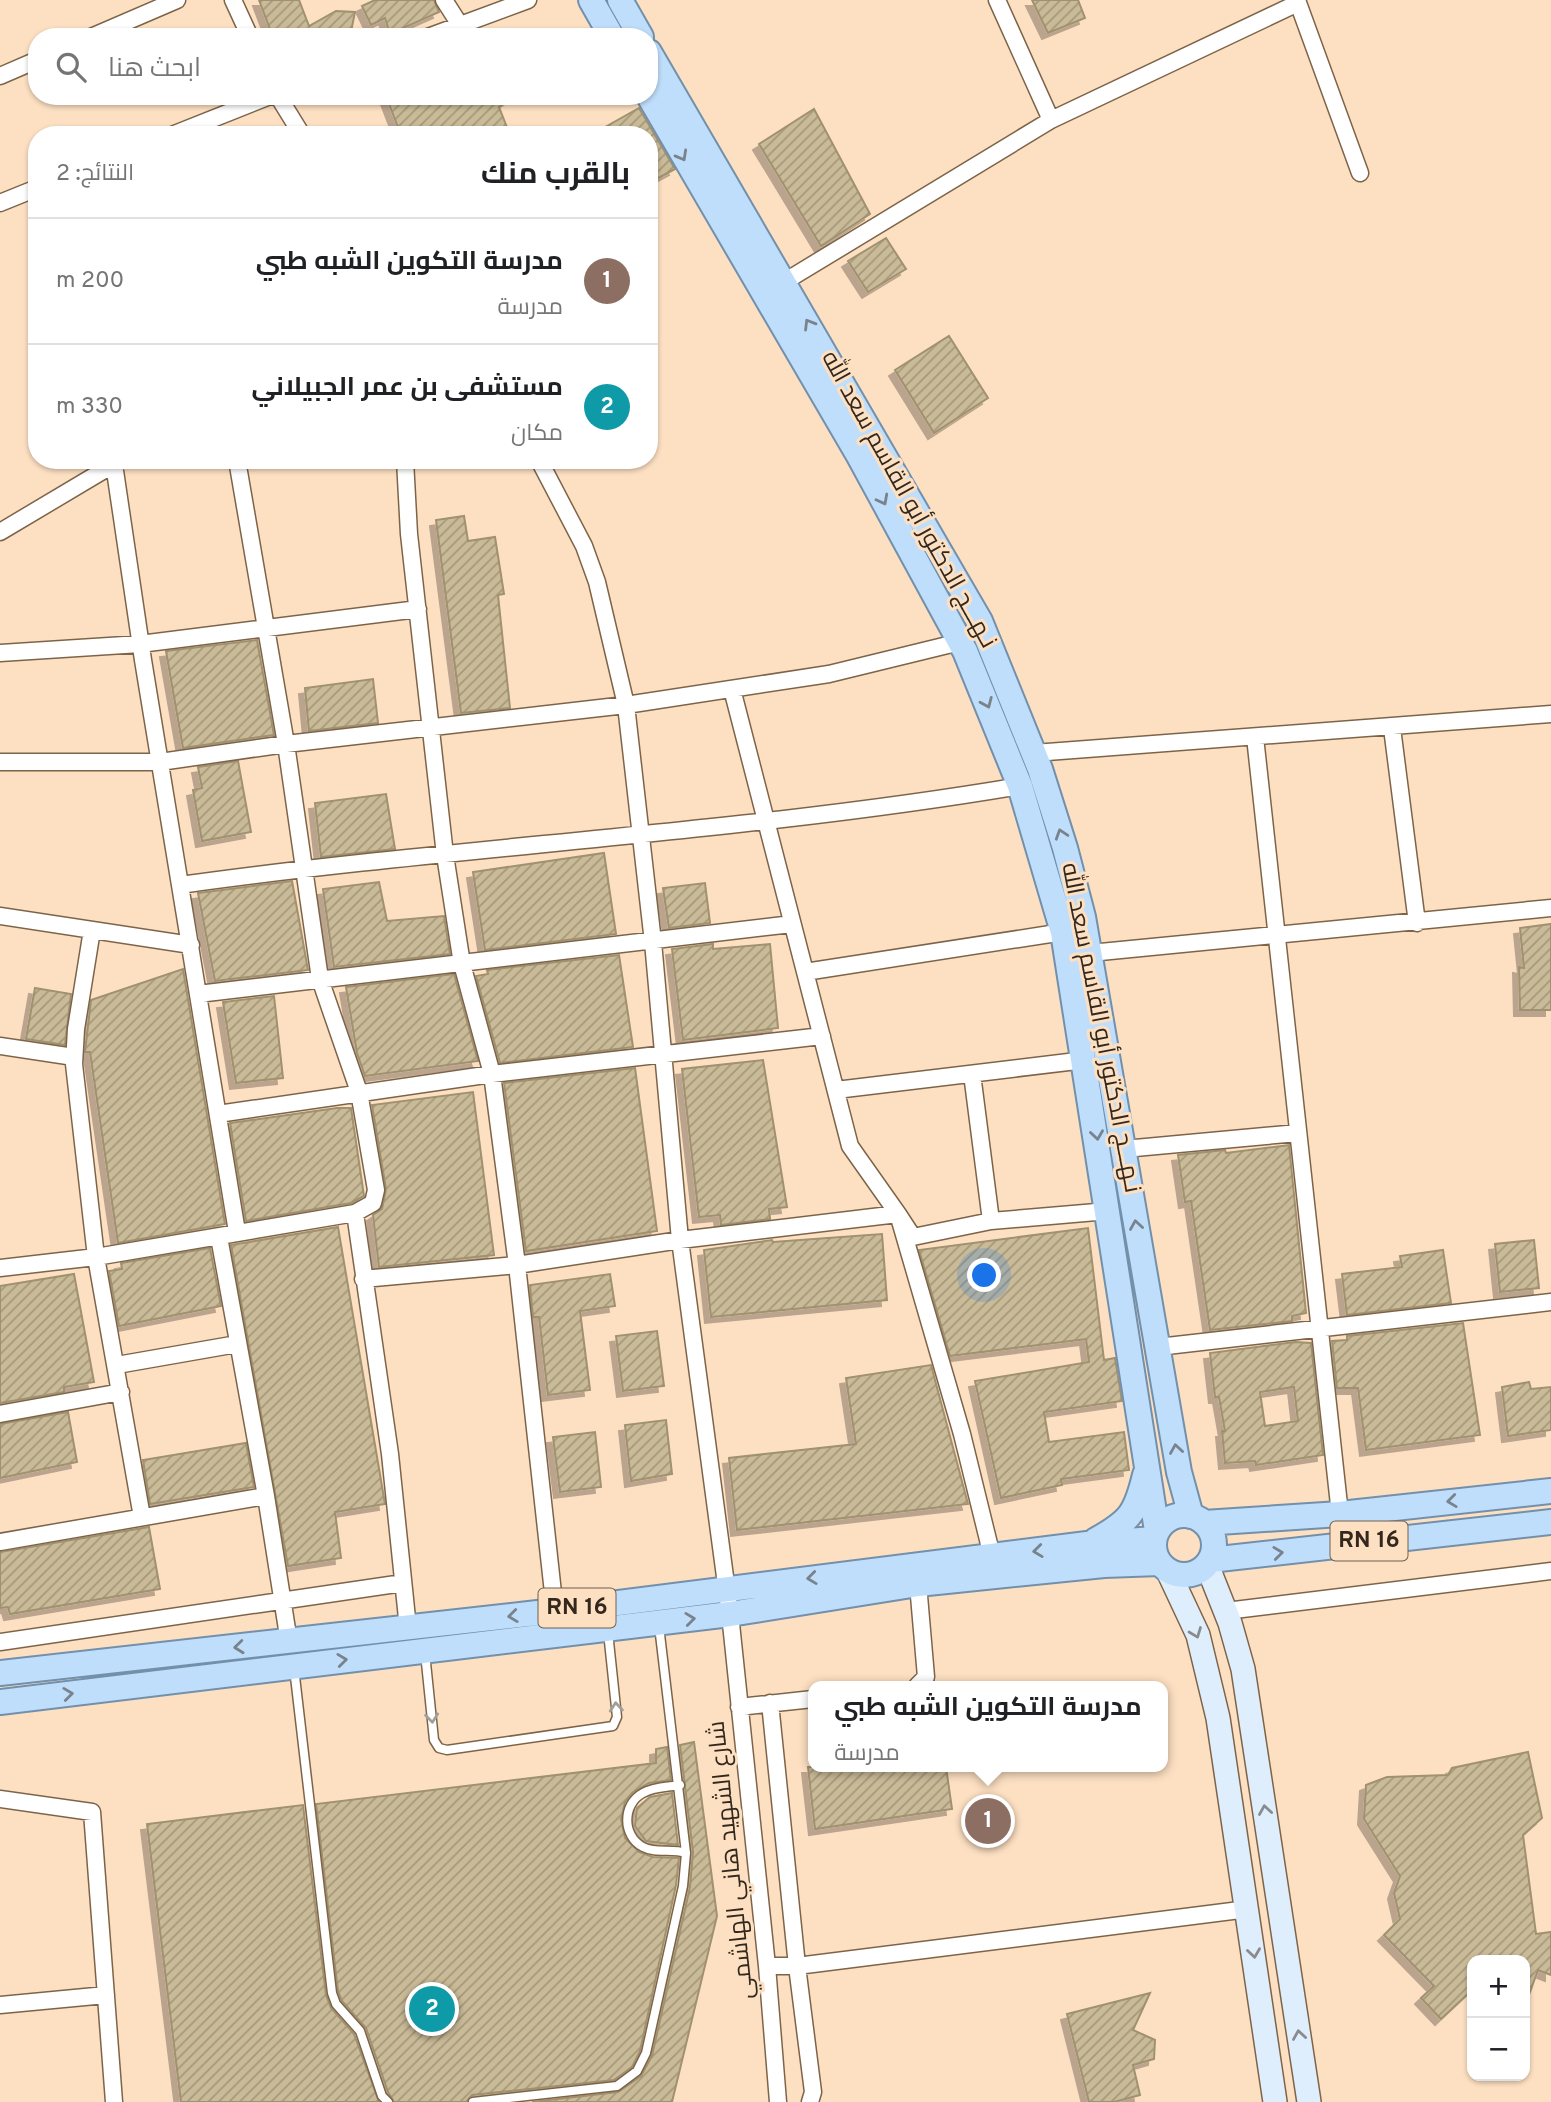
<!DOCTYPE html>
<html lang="ar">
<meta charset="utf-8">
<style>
:root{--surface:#fff;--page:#f2f2f2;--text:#202124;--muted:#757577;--line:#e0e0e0;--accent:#206298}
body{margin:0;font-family:Overpass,Cairo,sans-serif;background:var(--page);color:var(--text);direction:rtl}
.controls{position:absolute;right:21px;bottom:21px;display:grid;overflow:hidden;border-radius:14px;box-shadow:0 2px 5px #0004}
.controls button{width:63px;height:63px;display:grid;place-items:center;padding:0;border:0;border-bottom:2px solid var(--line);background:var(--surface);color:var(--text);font:35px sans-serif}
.you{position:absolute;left:985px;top:1276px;width:24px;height:24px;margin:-18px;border:5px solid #fff;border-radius:50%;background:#1a73e8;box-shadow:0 0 0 10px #1a73e833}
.badge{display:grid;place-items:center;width:46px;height:46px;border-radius:50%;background:var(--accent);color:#fff;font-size:23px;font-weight:700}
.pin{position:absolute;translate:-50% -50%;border:4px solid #fff;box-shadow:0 2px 7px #0006}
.popup{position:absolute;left:808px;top:1681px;width:360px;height:91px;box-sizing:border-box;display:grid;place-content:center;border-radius:14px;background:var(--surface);filter:drop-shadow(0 2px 5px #0005);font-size:23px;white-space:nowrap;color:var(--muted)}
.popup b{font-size:26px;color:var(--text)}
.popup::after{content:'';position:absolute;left:50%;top:100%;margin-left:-14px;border:14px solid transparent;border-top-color:var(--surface)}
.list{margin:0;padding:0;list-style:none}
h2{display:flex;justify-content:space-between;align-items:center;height:91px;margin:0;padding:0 28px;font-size:30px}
h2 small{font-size:23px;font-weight:400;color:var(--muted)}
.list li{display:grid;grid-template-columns:46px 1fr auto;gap:21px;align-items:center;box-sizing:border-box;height:126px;padding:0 28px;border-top:2px solid var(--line)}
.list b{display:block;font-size:26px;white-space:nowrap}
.list p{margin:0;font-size:23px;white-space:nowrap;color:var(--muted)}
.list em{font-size:23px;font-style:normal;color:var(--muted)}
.icon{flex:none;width:38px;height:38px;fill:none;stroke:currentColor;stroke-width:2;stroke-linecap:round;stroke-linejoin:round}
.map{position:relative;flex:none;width:1551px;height:2102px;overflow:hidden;direction:ltr}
.search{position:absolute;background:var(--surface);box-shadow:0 2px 5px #0004;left:28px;top:28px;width:630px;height:77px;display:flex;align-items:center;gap:18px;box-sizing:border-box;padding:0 24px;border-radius:28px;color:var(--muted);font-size:26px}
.panel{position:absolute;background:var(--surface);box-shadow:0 2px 5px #0004;left:28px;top:126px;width:630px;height:343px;border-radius:28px;direction:rtl}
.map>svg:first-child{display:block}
.building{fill:url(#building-hatch);stroke:#a0916f;stroke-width:2;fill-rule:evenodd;filter:url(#shadow)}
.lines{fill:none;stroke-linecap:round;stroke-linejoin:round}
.service-casing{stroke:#7d6449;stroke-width:11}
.minor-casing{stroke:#7d6449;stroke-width:19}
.secondary-casing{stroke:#7d6449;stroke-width:26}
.primary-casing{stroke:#7390ab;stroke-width:28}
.service{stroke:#fff;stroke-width:8}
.minor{stroke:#fff;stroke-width:16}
.secondary{stroke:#dfeefd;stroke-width:23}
.primary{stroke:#bfdefb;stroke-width:24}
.oneway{stroke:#79838c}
.oneway2{stroke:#898b8d}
.oneway3{stroke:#a39e99}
.labels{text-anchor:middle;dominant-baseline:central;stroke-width:6;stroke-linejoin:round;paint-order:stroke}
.shield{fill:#fde0c2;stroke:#705f4e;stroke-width:2}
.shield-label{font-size:23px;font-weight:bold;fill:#33281d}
.street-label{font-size:24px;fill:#33281d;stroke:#fde0c2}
</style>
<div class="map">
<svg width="1551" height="2102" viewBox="0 0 1551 2102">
<defs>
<pattern id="building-hatch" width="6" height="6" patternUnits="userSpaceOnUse" patternTransform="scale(1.75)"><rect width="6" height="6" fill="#cabb98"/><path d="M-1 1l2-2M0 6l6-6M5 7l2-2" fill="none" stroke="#a5987b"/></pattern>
<filter id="shadow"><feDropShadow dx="-6" dy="6" stdDeviation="0" flood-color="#0004"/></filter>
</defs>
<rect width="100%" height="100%" fill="#fde0c2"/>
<path class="building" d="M259 0H299L309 26 336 11 355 12 350 37H273Z
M375 0H434L439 12 390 34 385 18 371 25 362 6Z
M1032 0H1078L1085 18 1048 33Z
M386 96H513L499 107 510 135H401Z
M639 108 675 169 649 183V135H591Z
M814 109 870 214 821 246 759 144Z
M886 238 906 269 868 292 848 261Z
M949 336 988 398 934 433 895 370Z
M464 516 468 541 495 537 504 594 498 595 510 708 461 713 436 520Z
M257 640 274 735 183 748 166 651Z
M373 679 378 723 309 731 305 688Z
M238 761 251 832 202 841 193 790 202 788 198 767Z
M386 794 395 849 321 857 315 803Z
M604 853 616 934 485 950 473 872Z
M292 881 308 970 215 981 198 893Z
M379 882 387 921 444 916 450 954 334 967 323 889Z
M705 883 710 923 669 928 663 888Z
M1551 924V1010H1520L1519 967 1524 968 1520 928Z
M713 944V949L770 944 778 1028 683 1040 672 949Z
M619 955 633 1047 500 1063 476 976 488 974 487 970Z
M183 969 225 1224 118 1243 90 1052H85L91 1000Z
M454 974 478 1061 365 1076 357 1053 346 987Z
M35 988 71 994 65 1045 26 1039Z
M274 996 283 1078 236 1083 223 1002Z
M763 1060 787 1207 769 1209 770 1219 721 1225 720 1215 699 1217 682 1069Z
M635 1068 657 1231 526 1251 504 1083Z
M473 1092 494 1255 379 1267 373 1215 382 1209 386 1189 372 1105Z
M337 1108H351L364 1196 351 1203 246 1221 230 1123Z
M1289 1145 1306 1313 1292 1316V1321L1210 1330 1191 1201 1185 1202 1178 1155 1225 1150 1226 1153Z
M338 1227 385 1504 335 1512 341 1558 288 1566 231 1245Z
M1088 1228 1104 1360 1115 1358 1122 1401 1044 1412 1049 1442 1124 1432 1129 1470 1061 1479 1062 1485 1001 1498 975 1381 1089 1362 1086 1339 950 1356 919 1250Z
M882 1234 887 1300 711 1317 704 1250 772 1240 773 1242Z
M1534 1240 1539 1288 1500 1292 1495 1244Z
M210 1248 221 1306 119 1326 109 1271 122 1269 121 1263Z
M1443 1250 1451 1303 1347 1315 1342 1274 1402 1267 1400 1256Z
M74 1274 94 1382 64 1387V1392L0 1403V1286Z
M610 1274 615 1306 580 1311 590 1390 548 1395 539 1317H533L530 1285Z
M1463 1323 1480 1435 1366 1450 1358 1388H1337L1332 1341 1347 1340V1336Z
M657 1331 664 1386 623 1391 616 1336Z
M1295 1342 1311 1343 1323 1455 1256 1465 1255 1461 1225 1463 1222 1431H1225L1219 1397H1215L1210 1353ZM1294 1387 1298 1421 1265 1426 1260 1392Z
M931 1365 968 1504 737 1530 729 1458 856 1444 846 1378Z
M1529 1382 1531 1389 1551 1387V1430L1508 1436 1502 1387Z
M68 1412 77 1462 0 1478V1424Z
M666 1420 672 1474 631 1481 625 1425Z
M595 1432 601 1487 560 1492 553 1437Z
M246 1443 254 1487 150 1504 143 1460Z
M149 1527 160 1589 10 1614 8 1607 0 1608V1552Z
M694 1742 717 1916 672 2102H532L618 2092 641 2076 652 2056 690 1887 693 1852 680 1745Z
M667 1747 671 1780 649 1783 632 1793 625 1802 621 1819 625 1838 639 1852 653 1857 679 1858 676 1885 640 2051 632 2067 614 2080 472 2095 466 2102H394L388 2092 366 2028 342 2001 338 1991 316 1804 656 1763V1749Z
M1528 1752 1542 1818 1523 1835 1536 1934 1551 1932V1975L1538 1970 1526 2003 1525 1960H1472V1990L1441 2019 1421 1998 1434 1986 1384 1935 1400 1919 1394 1893 1400 1876 1364 1819 1366 1785 1387 1777 1448 1775 1452 1768Z
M808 1767H946L952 1809 815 1829Z
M672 1793 678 1845 646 1841 635 1826 637 1808 650 1797Z
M303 1805 326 1995 331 2008 354 2034 379 2102H181L147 1824Z
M1150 1993 1133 2030 1155 2040 1154 2059 1133 2065 1140 2095 1114 2102H1089L1067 2014Z"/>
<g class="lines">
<defs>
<path id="service" d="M425 1653 434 1740 439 1748 447 1750 613 1726 617 1717 608 1632
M294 1668 332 1993 336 2004 360 2031 382 2096 388 2102
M680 1785C668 1787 653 1787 643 1793 622 1804 622 1836 643 1847 656 1854 672 1848 686 1853
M473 2102 617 2086 637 2071 646 2053 683 1886 686 1853 659 1626"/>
<path id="minor" d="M233 0 250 37
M444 0 460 25
M997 0 1051 120
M1297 0 1360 173
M91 37 177 0
M428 37 528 0
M0 76 37 60
M278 96 302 135
M172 135 270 96
M0 203 37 188
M784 282 1051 120 1298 3
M237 460 286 744 320 979 359 1092 376 1190 373 1203 355 1213
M405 460 409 534 445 855 462 964 492 1074 517 1265 555 1611
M114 464 143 660 237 1232
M0 532 121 460
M0 653 140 644 418 609
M732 689 850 1146 898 1214 962 1434 992 1556
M1392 728 1417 923
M1255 737 1340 1514
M1034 753 1551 714
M0 762H160L286 744 626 705 597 582 584 546 539 460
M180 885C459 846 741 833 1020 786
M0 916 191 945
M92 930 76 1029 74 1064 96 1257 142 1517
M1090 953 1551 908
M805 972 1063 932
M198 994 792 924
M0 1046 74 1057
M972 1074 991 1221
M836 1090 1085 1060
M218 1114 492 1074 822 1036
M1124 1149 1298 1133
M219 1237 266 1496 289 1642
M0 1268 96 1257 355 1213 390 1454 408 1628
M363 1279 517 1265 680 1240 898 1214 913 1237 991 1221 1108 1211
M1158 1347 1551 1302
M117 1365 237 1344
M0 1414 121 1392
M0 1542 266 1496
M1226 1611 1551 1571
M0 1642 403 1583
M917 1686 926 1677 918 1584
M770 1703 797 1966 813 2092 810 2102
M739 1707 813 1699
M0 1799 92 1812 114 2102
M767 1966H797L1248 1909
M0 2005 106 1995
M778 2102 767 1966 730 1614 680 1240 653 942 626 705 829 674 960 642"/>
<path id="secondary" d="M1207 1565 1230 1623 1243 1669 1309 2102
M1168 1571 1198 1635 1218 1718 1275 2102"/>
<path id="primary" d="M591 0 612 37
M620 0 641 37
M649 52 980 621 1040 769 1065 848 1083 917 1179 1472 1191 1516
M649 96 859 456 965 651 1020 786 1063 932 1157 1531
M1154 1545a30 30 0 1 1 60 0a30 30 0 1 1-60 0Z
M1204 1523 1340 1514 1551 1491
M1096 1540C1130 1521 1136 1513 1145 1475
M1210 1560 1551 1522
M0 1673 555 1611 1087 1544 1154 1539
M0 1702 730 1614 918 1584 1104 1565 1160 1563"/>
</defs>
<use href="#service" class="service-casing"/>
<use href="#minor" class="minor-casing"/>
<use href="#secondary" class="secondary-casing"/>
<use href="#primary" class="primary-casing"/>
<use href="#service" class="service"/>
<use href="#minor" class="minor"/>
<use href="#secondary" class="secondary"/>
<use href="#primary" class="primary"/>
</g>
<defs><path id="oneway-chevron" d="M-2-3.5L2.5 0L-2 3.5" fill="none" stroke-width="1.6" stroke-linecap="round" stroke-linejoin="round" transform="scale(1.75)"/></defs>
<g class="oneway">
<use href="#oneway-chevron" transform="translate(682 156) rotate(61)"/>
<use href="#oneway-chevron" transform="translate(809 324) rotate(-121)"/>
<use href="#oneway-chevron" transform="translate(883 500) rotate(62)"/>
<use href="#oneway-chevron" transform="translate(987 703) rotate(67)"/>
<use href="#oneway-chevron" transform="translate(1061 834) rotate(-108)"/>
<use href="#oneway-chevron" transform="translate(1097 1135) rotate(82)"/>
<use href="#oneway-chevron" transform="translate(1136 1225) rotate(-99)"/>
<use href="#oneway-chevron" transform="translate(1176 1449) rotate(-99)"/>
<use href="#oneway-chevron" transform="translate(1452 1501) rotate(173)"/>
<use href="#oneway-chevron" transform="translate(1038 1551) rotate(173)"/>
<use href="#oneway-chevron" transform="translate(1278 1553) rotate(-7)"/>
<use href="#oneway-chevron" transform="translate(812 1578) rotate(173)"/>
<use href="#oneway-chevron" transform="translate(513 1616) rotate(173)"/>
<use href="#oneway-chevron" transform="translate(690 1619) rotate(-7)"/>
<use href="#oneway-chevron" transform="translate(239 1647) rotate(174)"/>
<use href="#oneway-chevron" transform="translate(342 1660) rotate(-7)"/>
<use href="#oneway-chevron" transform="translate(68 1694) rotate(-7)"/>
</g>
<g class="oneway2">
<use href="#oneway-chevron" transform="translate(1196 1633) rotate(69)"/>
<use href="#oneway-chevron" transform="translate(1265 1810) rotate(-99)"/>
<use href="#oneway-chevron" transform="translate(1254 1953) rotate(82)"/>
<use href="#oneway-chevron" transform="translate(1299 2035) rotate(-99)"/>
</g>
<g class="oneway3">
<use href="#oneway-chevron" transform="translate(616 1707) rotate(-95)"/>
<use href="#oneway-chevron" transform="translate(432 1718) rotate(84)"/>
</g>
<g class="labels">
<g class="shield">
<rect x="1330.5" y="1521.5" width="77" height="39" rx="5"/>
<rect x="538.5" y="1588.5" width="77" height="39" rx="5"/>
</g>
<g class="shield-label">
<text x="1369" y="1541">RN 16</text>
<text x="577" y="1608">RN 16</text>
</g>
<g class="street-label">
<text transform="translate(908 500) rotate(61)">نـهـــج الدكتور أبو القاسم سعد الله</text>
<text transform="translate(1100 1028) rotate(79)">نـهـــج الدكتور أبو القاسم سعد الله</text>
<text transform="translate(732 1860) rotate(-96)">شارع الشهيد هاني الهاشمي</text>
</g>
</g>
</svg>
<div class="controls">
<button>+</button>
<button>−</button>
</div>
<div class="you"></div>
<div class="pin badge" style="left:988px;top:1821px;background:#8d6e63">1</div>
<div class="popup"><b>مدرسة التكوين الشبه طبي</b>مدرسة</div>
<div class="pin badge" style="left:432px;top:2009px;background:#0f9aa8">2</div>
<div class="search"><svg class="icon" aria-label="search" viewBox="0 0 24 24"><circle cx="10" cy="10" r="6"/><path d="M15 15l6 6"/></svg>ابحث هنا</div>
<section class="panel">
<h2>بالقرب منك<small>النتائج: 2</small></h2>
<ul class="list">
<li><span class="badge" style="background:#8d6e63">1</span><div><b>مدرسة التكوين الشبه طبي</b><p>مدرسة</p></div><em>200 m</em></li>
<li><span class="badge" style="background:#0f9aa8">2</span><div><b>مستشفى بن عمر الجبيلاني</b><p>مكان</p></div><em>330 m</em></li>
</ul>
</section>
</div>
